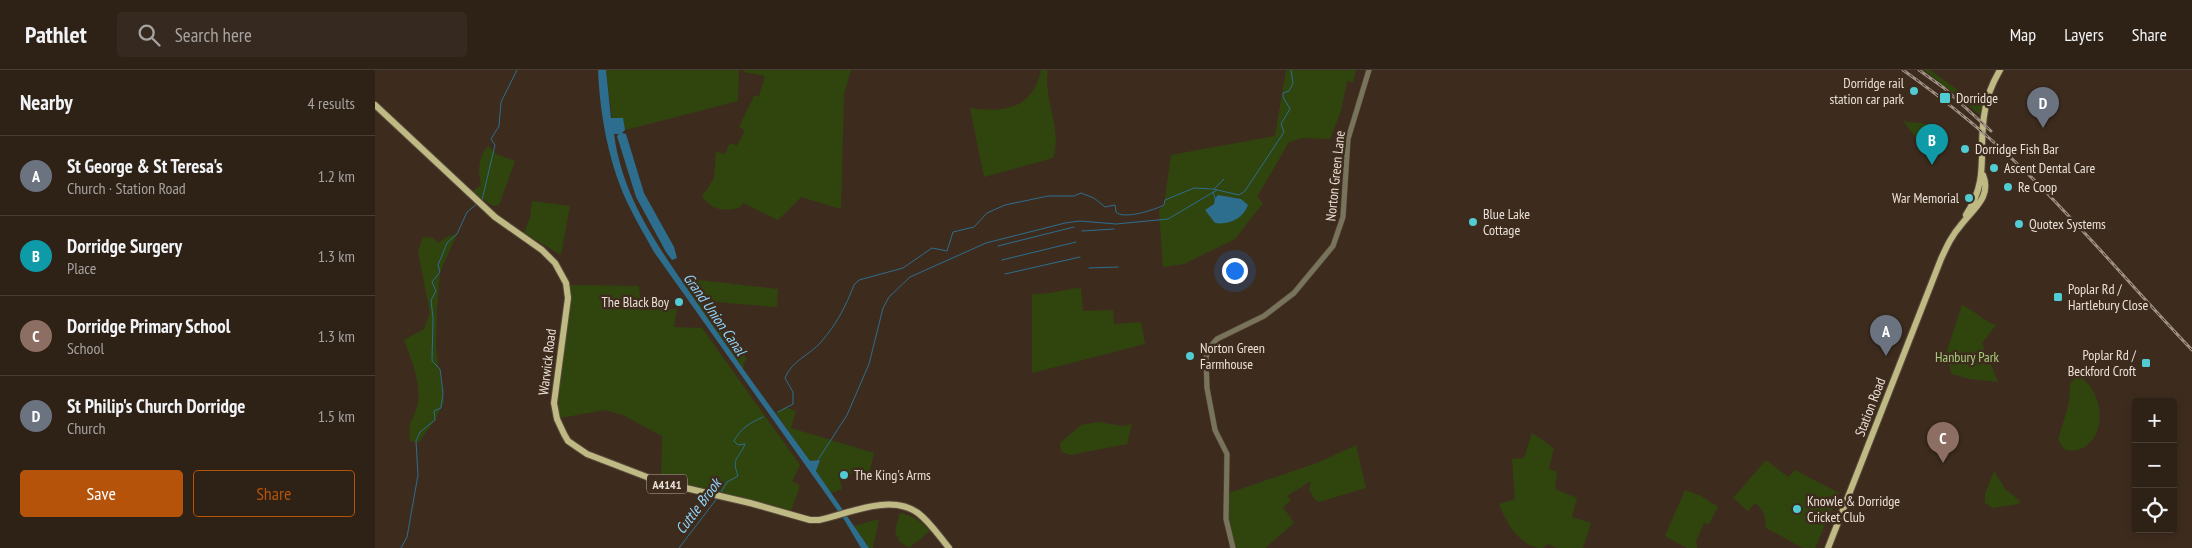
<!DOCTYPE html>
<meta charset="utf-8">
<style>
:root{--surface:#2e2116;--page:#36291f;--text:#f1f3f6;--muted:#a7a3a1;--line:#493e35;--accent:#b45309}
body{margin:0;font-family:"PT Sans Narrow",sans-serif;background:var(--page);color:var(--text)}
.controls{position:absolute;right:15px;bottom:15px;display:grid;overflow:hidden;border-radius:5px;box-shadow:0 2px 8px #0003}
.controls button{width:45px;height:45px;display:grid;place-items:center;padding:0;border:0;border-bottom:1px solid var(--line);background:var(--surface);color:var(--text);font:25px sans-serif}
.you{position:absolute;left:859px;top:200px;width:18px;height:18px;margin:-12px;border:4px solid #fff;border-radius:50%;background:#1a73e8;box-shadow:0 0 0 8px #1a73e833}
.badge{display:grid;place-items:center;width:32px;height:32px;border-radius:50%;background:var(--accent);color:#fff;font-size:16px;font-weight:700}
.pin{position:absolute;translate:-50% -41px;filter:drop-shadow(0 1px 2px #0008)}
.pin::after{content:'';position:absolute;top:26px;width:18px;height:15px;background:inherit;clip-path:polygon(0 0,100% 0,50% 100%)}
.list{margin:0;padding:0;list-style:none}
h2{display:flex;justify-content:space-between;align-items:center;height:65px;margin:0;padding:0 20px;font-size:21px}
h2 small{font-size:16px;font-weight:400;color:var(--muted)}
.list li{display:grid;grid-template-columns:32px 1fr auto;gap:15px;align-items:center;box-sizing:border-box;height:80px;padding:0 20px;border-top:1px solid var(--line)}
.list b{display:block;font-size:19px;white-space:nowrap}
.list p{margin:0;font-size:16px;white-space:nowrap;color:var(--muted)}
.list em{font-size:16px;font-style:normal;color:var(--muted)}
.actions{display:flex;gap:10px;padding:15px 20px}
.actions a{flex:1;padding:11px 0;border:1px solid var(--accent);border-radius:5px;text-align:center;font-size:18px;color:var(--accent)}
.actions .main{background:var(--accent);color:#fff}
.icon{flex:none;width:28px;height:28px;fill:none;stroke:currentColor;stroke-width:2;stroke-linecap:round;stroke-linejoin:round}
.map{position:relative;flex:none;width:1817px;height:478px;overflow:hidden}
header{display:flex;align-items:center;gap:30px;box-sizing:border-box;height:70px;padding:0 25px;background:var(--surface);border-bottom:1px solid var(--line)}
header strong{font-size:24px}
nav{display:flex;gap:28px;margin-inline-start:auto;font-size:18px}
.search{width:350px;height:45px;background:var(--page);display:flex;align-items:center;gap:12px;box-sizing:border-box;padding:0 18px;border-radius:5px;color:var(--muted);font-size:19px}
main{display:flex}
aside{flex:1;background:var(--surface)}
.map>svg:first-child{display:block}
.green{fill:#30450e}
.water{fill:#2d6d8e}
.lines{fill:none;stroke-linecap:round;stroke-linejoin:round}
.stream{stroke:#2d6d8e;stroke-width:1}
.minor-casing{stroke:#59493c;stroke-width:6}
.major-casing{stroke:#59493c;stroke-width:8}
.minor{stroke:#77745b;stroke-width:5}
.major{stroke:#bfb984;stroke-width:6}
.rail-casing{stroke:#9f9186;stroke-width:3}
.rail{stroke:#3d2c1e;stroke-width:1;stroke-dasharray:4;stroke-linecap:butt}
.poi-dot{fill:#51ccd3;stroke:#3d2c1e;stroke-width:2}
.labels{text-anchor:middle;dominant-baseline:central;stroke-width:5;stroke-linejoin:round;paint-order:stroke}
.shield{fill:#3d2c1e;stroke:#b7aaa0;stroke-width:1}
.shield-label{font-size:12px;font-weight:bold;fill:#ebe0d7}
.poi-label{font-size:14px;fill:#ebe0d7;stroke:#3d2c1e;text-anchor:start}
.street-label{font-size:14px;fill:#ebe0d7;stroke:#3d2c1e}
.park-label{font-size:14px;fill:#a8cd7d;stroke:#3d2c1e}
.water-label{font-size:15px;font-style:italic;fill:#8fd6fe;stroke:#3d2c1e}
</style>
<header>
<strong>Pathlet</strong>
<div class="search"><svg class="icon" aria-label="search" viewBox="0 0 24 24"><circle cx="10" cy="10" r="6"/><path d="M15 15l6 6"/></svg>Search here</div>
<nav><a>Map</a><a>Layers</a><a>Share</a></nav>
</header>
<main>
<aside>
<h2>Nearby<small>4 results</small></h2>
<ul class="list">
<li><span class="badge" style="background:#6b7280">A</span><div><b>St George &amp; St Teresa's</b><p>Church · Station Road</p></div><em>1.2 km</em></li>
<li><span class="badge" style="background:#0f9aa8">B</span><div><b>Dorridge Surgery</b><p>Place</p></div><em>1.3 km</em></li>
<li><span class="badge" style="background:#8d6e63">C</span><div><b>Dorridge Primary School</b><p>School</p></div><em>1.3 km</em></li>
<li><span class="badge" style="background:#6b7280">D</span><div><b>St Philip's Church Dorridge</b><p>Church</p></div><em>1.5 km</em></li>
</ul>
<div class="actions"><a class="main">Save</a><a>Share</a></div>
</aside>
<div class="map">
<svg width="1817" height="478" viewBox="0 0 1817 478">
<rect width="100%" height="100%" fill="#3d2c1e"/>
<path class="green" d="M231 0H364L363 31 239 63Z
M369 0H476L469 24 466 139 426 127 403 150 368 133 364 138C348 141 339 141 327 127L339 108 341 82 350 84 355 73 362 76 370 60 364 57 379 26H384L390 6 369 2Z
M666 0H673C668 30 688 61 678 88L609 107 595 38C629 43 658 39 666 0Z
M911 0H981L978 12 972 11 966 41 955 69 928 68 914 72 882 127 888 133 860 169 809 194 788 197 784 140 789 135 796 85 900 66Z
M1549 0H1555L1591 26 1607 34 1605 45Z
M1528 51 1533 52 1563 55 1549 78Z
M113 76 121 84 140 91 124 135 118 136 97 122 106 115C103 99 103 88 113 76Z
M157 131 195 136 186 185 149 163 155 148Z
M82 164 65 202 62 237 61 279 69 332 60 350 44 372 35 371C33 348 37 355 42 337 48 316 36 289 29 270L49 259 55 243 43 182 48 167 58 168 63 173 72 167Z
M315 209 403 219 402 237 329 231 372 289 369 292 368 299 308 215Z
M197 215 264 216 266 240 302 239 299 257 327 258 425 395 417 411 424 415V419L415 443 376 430 286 408 287 366 248 345 230 340 185 348C178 305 194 260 195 216Z
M706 218 708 241 738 240 739 254 766 252 770 274 657 303V224C673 225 689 219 706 218Z
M1587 235C1601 241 1606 250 1621 255L1607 273 1623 312 1595 309 1576 304 1575 296 1568 293Z
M1700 308 1708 309C1736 332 1728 386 1690 380L1683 370 1694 333 1695 314Z
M410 337 421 341 416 358 499 383 494 404 478 403 464 407 467 419 456 423 441 401 445 389 435 392 401 343Z
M723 352 748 356 757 354 752 374 695 385 686 381 685 373 706 355Z
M1157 363 1179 378 1174 399 1182 402 1180 419 1202 428 1197 447 1216 453 1208 478H1182L1173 474 1168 478C1145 478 1131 452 1124 434L1140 429 1137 389 1149 388Z
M981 375 991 418 944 432 939 429 934 419 936 411 912 426 916 430 908 437 919 453 890 478H861L853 449 854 423 942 393Z
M1391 390 1413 407 1420 400 1464 423 1440 478H1428L1391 458C1390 447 1390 441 1380 433L1373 441 1358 428Z
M1619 401 1631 420 1645 431 1644 434 1618 438 1610 433V424Z
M1310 420 1326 426 1343 437 1334 454 1329 453 1321 471 1322 478H1312L1290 466Z
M525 443C539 446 546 451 555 461L534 478 524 471 520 461Z
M504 449 498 478H494L479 456Z"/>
<path class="water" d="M223 0H231L236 48H248L250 60 247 63 251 64 269 123 299 177 302 188 297 190 291 182 261 127 242 66 244 64H239C248 131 286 180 322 233 359 287 397 339 435 391L445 390 441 401 494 478H486L470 451 279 182C271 167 262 153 255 138 234 96 225 46 223 0Z
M843 125 866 129 873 135C868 149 854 155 840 153L830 140 839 134 840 128Z"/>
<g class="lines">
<path class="stream" d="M839 119 849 109
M838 122 840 128
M107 130 120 75 116 69 124 56 126 32 142 0
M707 161 739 159
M623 176 699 157
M627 190 701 172
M714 198 743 197
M630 204 705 187
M403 342 418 334V322L410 308C417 290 434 286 446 272 461 255 471 236 479 215L484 210 528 198 557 178 572 181 578 162 599 157 612 143 630 135 673 126H699L706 123 719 128 730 137 740 135 741 142C748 150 779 140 789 135L790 130 819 118 838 119 864 125 870 121 909 62 906 54 915 39 908 27V23L914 21 918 13 916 0
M443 390 472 345 494 294 508 238 514 227 535 207 611 173 690 153 705 151 741 154 793 149 842 120
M345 424 352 412 363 406C356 387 364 389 370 374L363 375 359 371C366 358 375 353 388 347
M26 478 32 467 43 405 41 371 45 362 60 350 59 341 66 338 68 323 65 299 57 291 58 248 56 230 61 221 57 212 65 202 63 195 72 173 82 164 92 142 102 134
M304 478 343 427"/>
<defs>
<path id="minor" d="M858 478 851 449 852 384 840 360 832 318 831 287 835 277 842 269 889 246 919 223 958 176 968 147 973 69 994 0"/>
<path id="major" d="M0 35 120 147 167 180 180 193 191 213 193 228 179 333 182 349 189 364 193 371 212 384 285 412 375 433 435 450H444C473 444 515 423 543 443 555 452 564 466 574 478
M1591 145C1616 107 1602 80 1610 40 1612 26 1618 12 1625 0
M1453 478 1566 189C1572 176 1577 165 1586 155 1598 139 1617 127 1608 105"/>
</defs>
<use href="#minor" class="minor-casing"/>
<use href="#major" class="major-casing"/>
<use href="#minor" class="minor"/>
<use href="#major" class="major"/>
<defs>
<path id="rail" d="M1528 0C1586 41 1640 88 1688 140 1732 186 1773 234 1817 280
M1544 0 1569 18 1616 61"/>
</defs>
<use href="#rail" class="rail-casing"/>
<use href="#rail" class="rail"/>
</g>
<g class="poi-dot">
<circle cx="1539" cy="21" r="5"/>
<rect x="1564" y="22" width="12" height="12" rx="2.5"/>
<circle cx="1590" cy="79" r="5"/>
<circle cx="1619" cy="98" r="5"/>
<circle cx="1633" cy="117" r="5"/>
<circle cx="1594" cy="128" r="5"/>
<circle cx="1098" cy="152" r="5"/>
<circle cx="1644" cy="154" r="5"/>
<rect x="1678" y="222" width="10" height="10" rx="2.5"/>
<circle cx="304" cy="232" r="5"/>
<circle cx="815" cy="286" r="5"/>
<rect x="1766" y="288" width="10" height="10" rx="2.5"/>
<circle cx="469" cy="405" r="5"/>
<circle cx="1422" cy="439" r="5"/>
</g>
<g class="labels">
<rect class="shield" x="272" y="404.5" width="40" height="19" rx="4"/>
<g class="shield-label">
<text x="292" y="414">A4141</text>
</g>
<g class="poi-label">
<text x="1529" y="13" text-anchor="end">Dorridge rail<tspan x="1529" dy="16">station car park</tspan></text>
<text x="1581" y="28">Dorridge</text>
<text x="1600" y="79">Dorridge Fish Bar</text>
<text x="1629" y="98">Ascent Dental Care</text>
<text x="1643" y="117">Re Coop</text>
<text x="1584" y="128" text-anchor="end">War Memorial</text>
<text x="1108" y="144">Blue Lake<tspan x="1108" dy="16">Cottage</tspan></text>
<text x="1654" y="154">Quotex Systems</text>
<text x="1693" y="219">Poplar Rd /<tspan x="1693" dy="16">Hartlebury Close</tspan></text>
<text x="294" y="232" text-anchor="end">The Black Boy</text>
<text x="825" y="278">Norton Green<tspan x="825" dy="16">Farmhouse</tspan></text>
<text x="1761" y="285" text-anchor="end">Poplar Rd /<tspan x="1761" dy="16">Beckford Croft</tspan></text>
<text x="479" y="405">The King's Arms</text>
<text x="1432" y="431">Knowle &amp; Dorridge<tspan x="1432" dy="16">Cricket Club</tspan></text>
</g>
<g class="street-label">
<text transform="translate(960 106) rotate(-84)">Norton Green Lane</text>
<text transform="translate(172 292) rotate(-83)">Warwick Road</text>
<text transform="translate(1495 337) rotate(-69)">Station Road</text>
</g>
<g class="park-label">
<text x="1592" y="287">Hanbury Park</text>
</g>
<g class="water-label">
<text transform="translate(340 244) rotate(55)">Grand Union Canal</text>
<text transform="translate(323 436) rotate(-53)">Cuttle Brook</text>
</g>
</g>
</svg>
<div class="controls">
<button>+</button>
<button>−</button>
<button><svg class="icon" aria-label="locate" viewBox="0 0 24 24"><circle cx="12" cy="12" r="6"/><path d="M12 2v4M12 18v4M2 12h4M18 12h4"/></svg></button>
</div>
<div class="you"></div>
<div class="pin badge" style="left:1511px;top:286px;background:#6b7280">A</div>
<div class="pin badge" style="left:1557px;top:95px;background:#0f9aa8">B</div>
<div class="pin badge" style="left:1568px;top:393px;background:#8d6e63">C</div>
<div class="pin badge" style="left:1668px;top:58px;background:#6b7280">D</div>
</div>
</main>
